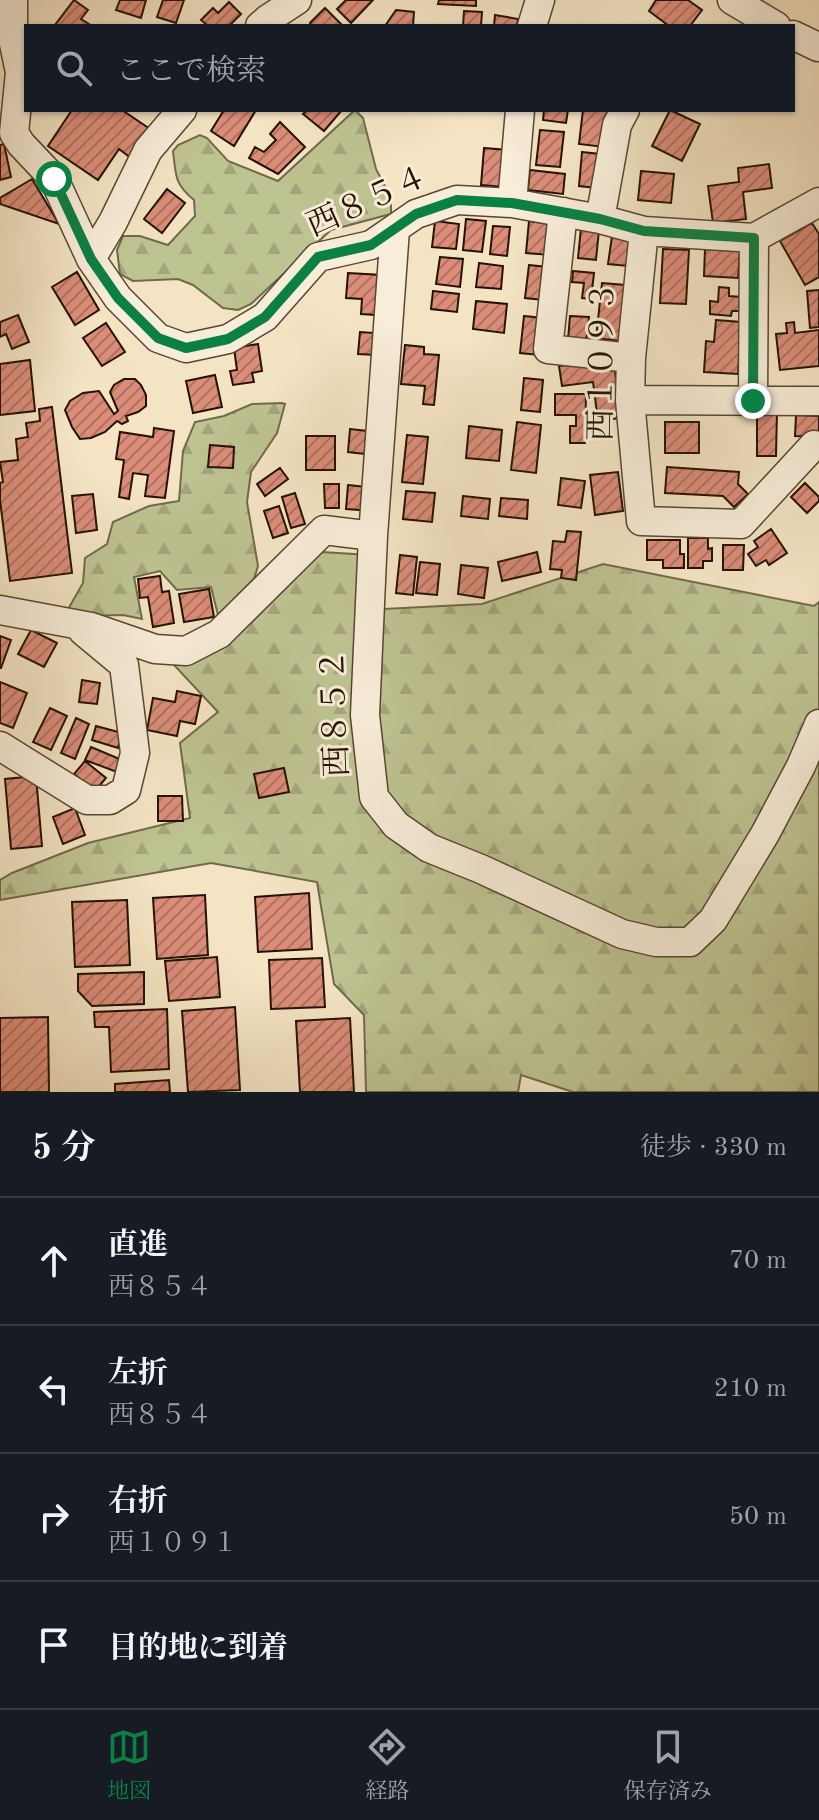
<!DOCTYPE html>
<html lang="ja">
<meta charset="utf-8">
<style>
:root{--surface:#171b24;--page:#20242c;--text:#f1f3f6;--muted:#9ea1a6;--line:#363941;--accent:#0b8043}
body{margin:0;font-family:"Old Standard TT","Noto Serif JP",serif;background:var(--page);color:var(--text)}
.stop{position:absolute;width:24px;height:24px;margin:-18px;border:6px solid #0b8043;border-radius:50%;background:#fff}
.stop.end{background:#0b8043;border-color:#fff;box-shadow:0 2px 8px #0008}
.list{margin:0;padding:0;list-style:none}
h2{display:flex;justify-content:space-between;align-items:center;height:104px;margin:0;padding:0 32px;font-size:34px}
h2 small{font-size:26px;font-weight:400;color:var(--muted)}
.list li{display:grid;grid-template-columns:52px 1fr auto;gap:24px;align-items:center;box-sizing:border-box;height:128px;padding:0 32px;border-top:2px solid var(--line)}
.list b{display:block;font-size:30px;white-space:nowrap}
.list p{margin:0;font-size:26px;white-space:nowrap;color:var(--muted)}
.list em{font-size:26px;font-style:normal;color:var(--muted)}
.icon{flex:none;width:44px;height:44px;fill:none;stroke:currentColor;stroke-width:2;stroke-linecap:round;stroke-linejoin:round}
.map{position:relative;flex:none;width:819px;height:1092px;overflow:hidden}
.search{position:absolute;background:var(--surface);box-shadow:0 2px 6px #0004;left:24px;right:24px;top:24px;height:88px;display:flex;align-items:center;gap:20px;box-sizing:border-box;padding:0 28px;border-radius:0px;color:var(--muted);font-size:30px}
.sheet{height:616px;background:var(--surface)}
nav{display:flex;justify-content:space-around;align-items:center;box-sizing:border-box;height:112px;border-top:2px solid var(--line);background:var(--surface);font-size:22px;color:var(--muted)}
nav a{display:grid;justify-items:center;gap:4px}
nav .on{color:var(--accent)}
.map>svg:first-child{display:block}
.forest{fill:url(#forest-firs);stroke:#716a49;stroke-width:2}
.building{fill:url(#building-hatch);stroke:#241200;stroke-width:2}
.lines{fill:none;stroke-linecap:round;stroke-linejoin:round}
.minor-casing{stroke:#584631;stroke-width:31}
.minor{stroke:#f8edd9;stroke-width:28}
.route{stroke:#0b8043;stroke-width:10}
.labels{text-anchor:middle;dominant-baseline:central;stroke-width:6;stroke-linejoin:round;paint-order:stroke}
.street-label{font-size:32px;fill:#241200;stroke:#f8edd9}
</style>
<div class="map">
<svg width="819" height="1092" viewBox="0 0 819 1092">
<defs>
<pattern id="forest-firs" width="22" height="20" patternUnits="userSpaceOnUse" patternTransform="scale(2)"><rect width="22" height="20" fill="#bec392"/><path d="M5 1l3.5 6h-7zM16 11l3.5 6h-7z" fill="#a3a67c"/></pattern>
<pattern id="building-hatch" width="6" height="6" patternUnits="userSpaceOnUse" patternTransform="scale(2)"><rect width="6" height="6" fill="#db8d79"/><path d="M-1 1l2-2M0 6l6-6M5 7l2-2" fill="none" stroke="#b17261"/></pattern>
</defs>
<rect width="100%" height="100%" fill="#f4e4c4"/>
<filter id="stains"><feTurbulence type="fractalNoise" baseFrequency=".0025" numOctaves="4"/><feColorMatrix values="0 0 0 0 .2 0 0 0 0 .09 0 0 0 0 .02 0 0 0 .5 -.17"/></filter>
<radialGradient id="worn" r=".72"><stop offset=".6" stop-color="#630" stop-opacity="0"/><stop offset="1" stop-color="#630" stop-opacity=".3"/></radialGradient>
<path class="forest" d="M355 110 363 118 376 169 391 198V214L331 230 251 304 238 310 223 308 193 285 178 279 133 281 120 274 117 250 123 236H140L168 245 195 216 194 200C174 184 176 175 173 151L178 145 200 135 207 138 228 161 278 181Z
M282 403 285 404 277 433 251 472 247 502 258 566 254 579 218 615 211 587 177 590 160 571 134 577 142 619 123 615 79 616 67 611 83 583 85 558 107 544 113 522 149 506 179 501 183 451 195 422 224 416 252 404Z
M322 552 369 555 364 610 482 604 603 564 814 606 819 602V1092H573L521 1075 518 1092H366L364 1015 334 984 317 882 211 863 0 900V880L12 873 88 843 190 818 180 743 218 712 173 664Z"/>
<path class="building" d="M74 0 88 10 81 19 89 24 88 26H57L55 25Z
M120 0H146L141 18 116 10Z
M163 0H184L176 23 157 17Z
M346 0H373L351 23 337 9Z
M439 0H476V6L438 4Z
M656 0H688L702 10 690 26H669L649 11Z
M229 2 241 14 229 26H206L207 25 201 20 213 8 218 13Z
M325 8 343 26H312L310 23Z
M396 10 414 12 413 26H385Z
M464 11 482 12 481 26H463Z
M495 15 518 19 517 26H494Z
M72 110H122L150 129 131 158 119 149 98 180 48 146Z
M224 110H256L234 146 211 131Z
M307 110H342L324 131 303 114Z
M544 110H568L566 123 543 120Z
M583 110H609L604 147 579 144Z
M670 110 700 124 682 161 652 146Z
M280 122 305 147 278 174 249 158 255 147 264 152 276 140 270 134Z
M540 130 564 132 560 167 536 165Z
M4 144 11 177 0 180V145Z
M484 148 508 150 504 187 481 185Z
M582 152 600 154 596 188 579 186Z
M769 164 772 188 743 192 746 219 713 223 708 186 739 182 738 168Z
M530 170 565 174 563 194 528 190Z
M641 171 674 174 671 203 638 200Z
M32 179 59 224 0 204V198Z
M167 189 185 203 162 233 144 219Z
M466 219 486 221 482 252 463 250Z
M435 221 459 224 456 249 432 247Z
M529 221 553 224 550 255 526 253Z
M812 223 819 234V277L805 285 780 241Z
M493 226 510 227 507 256 490 254Z
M581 228 599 230 596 260 578 258Z
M612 236 631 238 628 266 608 264Z
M663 249 689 250 686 304 660 303Z
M705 249 740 251 738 278 704 276Z
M440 257 463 259 460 287 436 284Z
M479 263 503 266 501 289 476 287Z
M529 265 547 267 543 300 525 298Z
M573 271 594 273 591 299 582 298 584 283 572 282Z
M77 272 99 310 75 325 52 287Z
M348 273 382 275 377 355 358 354 360 332 374 333 376 315 361 314 362 299 346 298Z
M602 283 625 285 619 341 596 338Z
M719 287 729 288V296L741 297 740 311H732L731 316 710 314V301L718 302Z
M819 290V327L810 328 807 291Z
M433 291 459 294 457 312 431 309Z
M476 301 507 304 504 333 473 329Z
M18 315 29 342 12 349 6 334 0 337V322Z
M524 316 543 318 539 355 520 353Z
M570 316 589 317 586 342 568 340Z
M716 320 741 322 738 374 704 372 706 341 714 342Z
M794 322 795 333 819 330V366L780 370 776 334 787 333 786 323Z
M106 323 125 352 102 366 83 338Z
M258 344 262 371 252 373 254 382 233 385 230 371 237 370 234 348Z
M405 345 424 347V354L439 355 434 405 423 404 425 386 401 384Z
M30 360 35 411 0 415V364Z
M593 362 614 365 621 418 598 421 593 382 562 386 559 366Z
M215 375 222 407 193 413 186 381Z
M524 378 543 380 540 412 521 410Z
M124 379H135L141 385 146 395V406L138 412 126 416 128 421 122 424 117 421 105 432 91 438 80 439 72 427 65 410 70 401 83 393 99 391 114 414 118 411 110 392 114 385Z
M555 394H586L585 443H570V426H576V415H555Z
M52 407 72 573 10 581 0 500V483L3 482 0 462 18 460 16 439 28 437 26 423 40 421 39 409Z
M757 412H777L776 456H757Z
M796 415 819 416V437L795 436Z
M517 422 541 425 536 473 511 470Z
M665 422H699V453H665Z
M469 426 502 430 499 461 466 458Z
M154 428 174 431 165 498 145 496 148 475 133 473 129 499 119 497 124 460 116 459 120 432 153 437Z
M350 429 376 432 374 455 348 452Z
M407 435 428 437 423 484 402 482Z
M306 436H335V470H306Z
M210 445 234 447 233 468 208 467Z
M667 467 739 472 738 484 748 494 734 507 723 496 665 493Z
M280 468 288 479 265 496 257 484Z
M618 472 623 511 595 515 590 475Z
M561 478 585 481 581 508 558 505Z
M805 483 819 497V501L807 513 791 497Z
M324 484H339V508H325Z
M348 485 375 488 373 511 346 509Z
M406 491 435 493 432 522 403 519Z
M295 493 305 524 291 528 282 497Z
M93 494 97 530 76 533 72 496Z
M463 496 490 499 488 519 461 516Z
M501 498 528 500 527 519 499 516Z
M279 506 288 533 273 538 264 511Z
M771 529 787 553 769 565 766 560 756 566 748 554 758 547 754 541Z
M567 531 581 532 576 580 561 578 562 570 550 569 553 541 565 542Z
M688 538H708V549L712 548V561H703V568H688Z
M647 540H680V554H684V568H663V560H647Z
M723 545H744L743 570H723Z
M537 552 541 572 502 581 498 562Z
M400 555 417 557 413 595 396 593Z
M420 562 440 564 437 595 416 593Z
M461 565 488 568 484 598 458 594Z
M160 576 162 592 169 591 174 623 153 627 148 597 140 598 138 579Z
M209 589 214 617 184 622 179 594Z
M31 630 57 643 44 667 18 654Z
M0 636 11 640 1 668H0Z
M82 680 100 683 97 704 79 702Z
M0 682 27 693 13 728 0 723Z
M177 691 201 696 195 724 180 721 177 736 147 730 153 698 175 702Z
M50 708 67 716 51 750 33 742Z
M76 718 89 724 75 759 61 753Z
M96 726 122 733 118 748 92 740Z
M91 747 122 760 117 772 85 760Z
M85 761 106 778 95 791 74 774Z
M284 768 289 792 259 798 254 774Z
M36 776 42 846 11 849 5 779Z
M158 796H182L183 821H158Z
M75 808 85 835 63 844 53 817Z
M309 893 312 949 258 952 255 897Z
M205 895 208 955 157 959 153 898Z
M127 900 130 965 75 967 72 902Z
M217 957 220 997 169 1001 165 961Z
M322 958 325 1007 271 1009 269 960Z
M144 972V1004L92 1006 78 991V974Z
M235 1007 240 1090 188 1092 182 1011Z
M167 1009 169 1069 111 1072 109 1027H95L94 1012Z
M48 1017 49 1092H0V1018Z
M350 1018 354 1092H300L296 1021Z
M169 1080 170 1092H115V1084Z"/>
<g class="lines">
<defs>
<path id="minor" d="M13 0V39L20 72 14 133 21 144 54 179 91 259 118 298 158 338 186 348 228 339 265 317 318 257 371 245 416 214 457 200 512 203 600 219 644 231 754 238 819 202
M732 0 776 26
M260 26 268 19 297 0
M532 26 540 0
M793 35 818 47
M512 203 520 110
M563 212 548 349 631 358
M600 219 617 125 625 110
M644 231 631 358 630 400 641 521 741 524 814 445 819 446
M91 259 113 222 148 150 182 110
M630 400 819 401
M753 401 754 238
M373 536 395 229
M0 610 91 627 155 649 186 651 219 634 324 530 373 536 365 715 374 797 396 825 429 848 481 869 622 934 656 942H690L713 920 765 834 801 766 819 724
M0 746 87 800H110L126 790 135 753 124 665 83 631"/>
</defs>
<use href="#minor" class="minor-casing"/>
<use href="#minor" class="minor"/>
</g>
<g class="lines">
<path class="route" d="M54 179 91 259 118 298 158 338 186 348 228 339 265 317 318 257 371 245 416 214 457 200 512 203 600 219 644 231 754 238 753 401"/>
</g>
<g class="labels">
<g class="street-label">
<text transform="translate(368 203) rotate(-24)">西８５４</text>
<text transform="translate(604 361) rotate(-89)">西１０９３</text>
<text transform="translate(337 713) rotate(-92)">西８５２</text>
</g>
</g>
<rect width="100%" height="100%" filter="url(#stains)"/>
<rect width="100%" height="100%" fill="url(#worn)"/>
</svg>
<div class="stop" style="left:54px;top:179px"></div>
<div class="stop end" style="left:753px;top:401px"></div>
<div class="search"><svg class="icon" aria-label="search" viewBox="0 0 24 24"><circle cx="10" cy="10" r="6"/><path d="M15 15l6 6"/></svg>ここで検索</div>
</div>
<section class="sheet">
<h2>5 分<small>徒歩 · 330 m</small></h2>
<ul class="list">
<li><svg class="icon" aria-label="ahead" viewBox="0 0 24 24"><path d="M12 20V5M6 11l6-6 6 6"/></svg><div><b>直進</b><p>西８５４</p></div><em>70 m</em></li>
<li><svg class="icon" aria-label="left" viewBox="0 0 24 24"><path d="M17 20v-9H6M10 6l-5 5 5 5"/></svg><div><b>左折</b><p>西８５４</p></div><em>210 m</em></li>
<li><svg class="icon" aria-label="right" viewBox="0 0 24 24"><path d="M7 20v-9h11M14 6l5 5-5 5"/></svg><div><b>右折</b><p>西１０９１</p></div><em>50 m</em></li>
<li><svg class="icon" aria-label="arrive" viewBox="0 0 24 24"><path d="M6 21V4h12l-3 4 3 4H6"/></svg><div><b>目的地に到着</b></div></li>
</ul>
</section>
<nav>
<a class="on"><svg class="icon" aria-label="map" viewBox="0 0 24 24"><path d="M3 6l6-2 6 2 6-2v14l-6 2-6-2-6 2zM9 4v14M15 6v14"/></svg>地図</a>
<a><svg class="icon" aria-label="directions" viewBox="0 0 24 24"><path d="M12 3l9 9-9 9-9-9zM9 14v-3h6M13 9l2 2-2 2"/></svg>経路</a>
<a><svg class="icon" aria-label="saved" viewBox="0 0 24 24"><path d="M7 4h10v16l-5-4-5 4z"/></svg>保存済み</a>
</nav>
